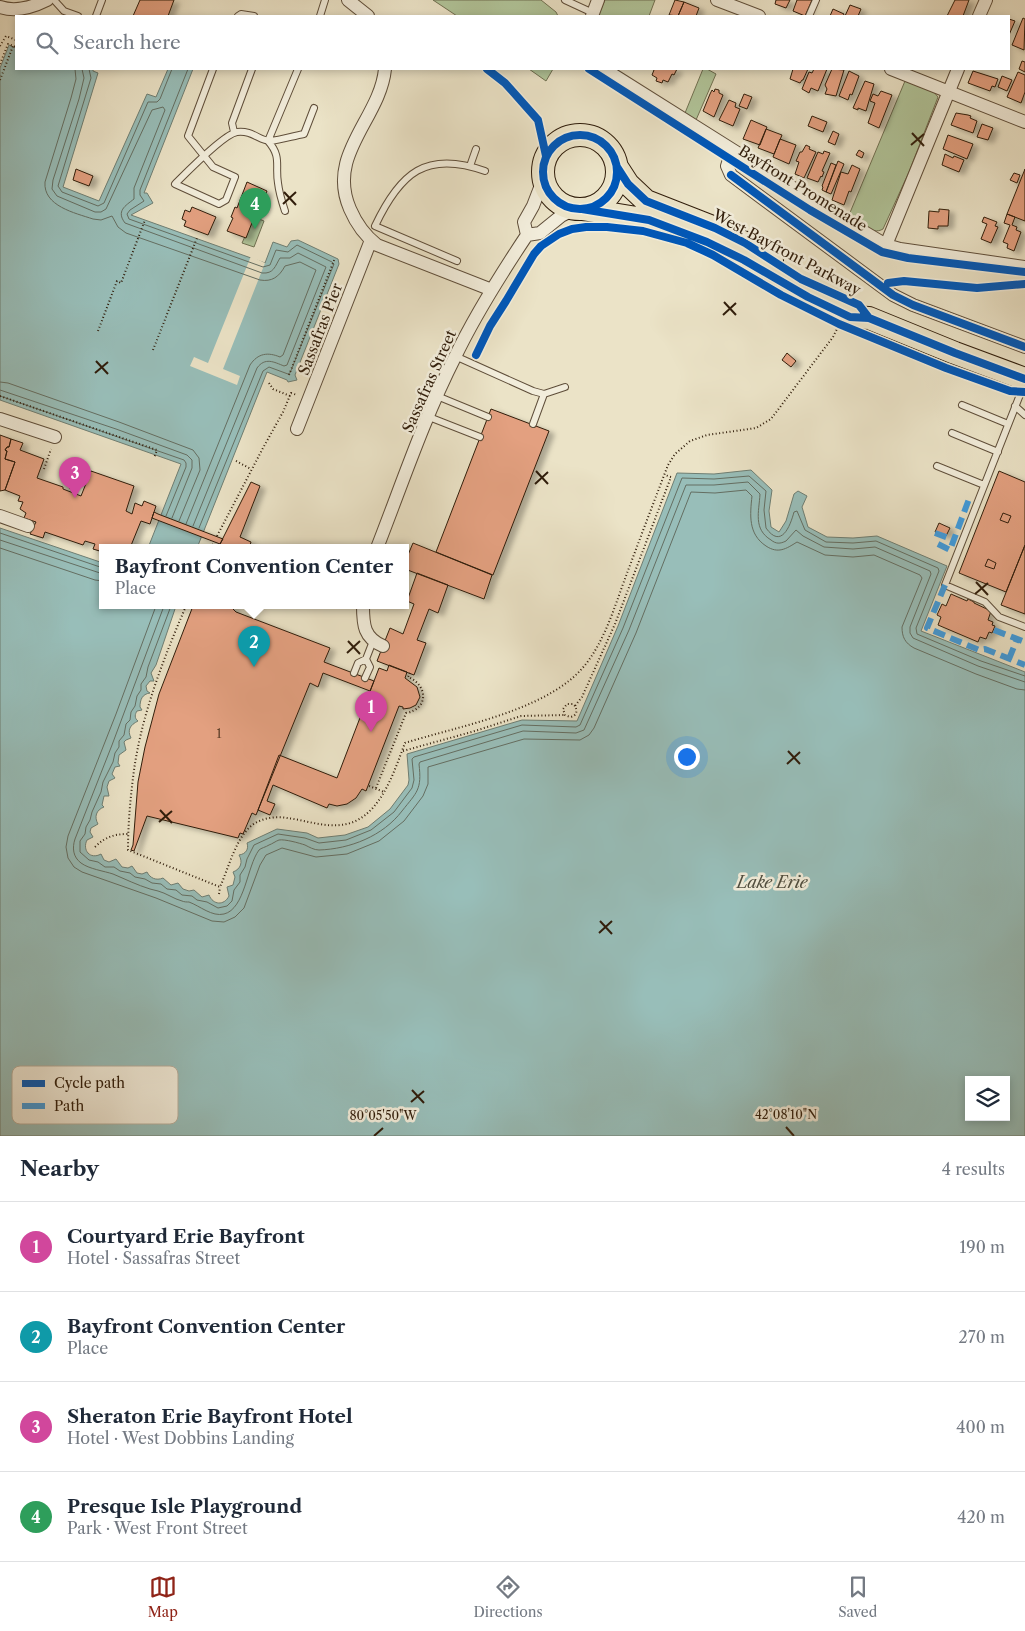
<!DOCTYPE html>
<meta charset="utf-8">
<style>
:root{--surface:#fff;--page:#f2f2f3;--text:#1f2937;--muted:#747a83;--line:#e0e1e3;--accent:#8f2418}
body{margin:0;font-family:"Libre Caslon Text",serif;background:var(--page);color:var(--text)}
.controls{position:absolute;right:15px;bottom:15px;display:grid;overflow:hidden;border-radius:0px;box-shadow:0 2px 8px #0003}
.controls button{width:45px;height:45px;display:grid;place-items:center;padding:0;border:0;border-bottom:1px solid var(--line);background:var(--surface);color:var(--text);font:25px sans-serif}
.you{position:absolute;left:686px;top:756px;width:18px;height:18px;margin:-12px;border:4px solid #fff;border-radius:50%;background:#1a73e8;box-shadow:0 0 0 8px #1a73e833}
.badge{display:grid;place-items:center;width:32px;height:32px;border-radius:50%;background:var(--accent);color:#fff;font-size:16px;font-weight:700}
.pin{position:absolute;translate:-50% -41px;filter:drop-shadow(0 1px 2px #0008)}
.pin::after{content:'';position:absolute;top:26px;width:18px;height:15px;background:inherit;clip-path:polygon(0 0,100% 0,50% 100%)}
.popup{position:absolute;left:99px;top:544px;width:310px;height:65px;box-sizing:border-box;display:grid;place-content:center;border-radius:0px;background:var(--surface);filter:drop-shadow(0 1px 4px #0005);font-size:16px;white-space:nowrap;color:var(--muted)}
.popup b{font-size:19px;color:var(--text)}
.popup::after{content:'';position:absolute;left:50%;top:100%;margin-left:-10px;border:10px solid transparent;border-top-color:var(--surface)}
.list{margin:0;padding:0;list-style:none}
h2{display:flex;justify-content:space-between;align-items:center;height:65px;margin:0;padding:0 20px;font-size:21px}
h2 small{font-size:16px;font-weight:400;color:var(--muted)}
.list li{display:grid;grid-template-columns:32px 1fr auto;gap:15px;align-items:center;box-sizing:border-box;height:90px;padding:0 20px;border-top:1px solid var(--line)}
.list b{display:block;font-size:19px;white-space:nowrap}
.list p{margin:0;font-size:16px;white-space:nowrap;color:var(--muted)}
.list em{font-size:16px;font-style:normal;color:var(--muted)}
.icon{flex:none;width:28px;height:28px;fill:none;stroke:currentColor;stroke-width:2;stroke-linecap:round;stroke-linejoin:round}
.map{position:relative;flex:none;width:1025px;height:1136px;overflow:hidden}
.search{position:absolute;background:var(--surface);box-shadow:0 2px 8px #0003;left:15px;right:15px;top:15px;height:55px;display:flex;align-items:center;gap:12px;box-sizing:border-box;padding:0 18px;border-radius:0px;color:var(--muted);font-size:19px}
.sheet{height:425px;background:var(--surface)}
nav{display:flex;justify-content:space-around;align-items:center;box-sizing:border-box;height:70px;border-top:1px solid var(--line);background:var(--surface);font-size:14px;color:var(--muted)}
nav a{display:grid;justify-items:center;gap:2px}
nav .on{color:var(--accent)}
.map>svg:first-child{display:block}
.green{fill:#b1c59a;stroke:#707152}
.water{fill:#98beb9;stroke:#6e7e73;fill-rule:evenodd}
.pier{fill:#ebe3c7}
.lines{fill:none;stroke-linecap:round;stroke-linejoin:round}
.shore{stroke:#646e62;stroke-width:1}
.building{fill:#e3a080;stroke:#301d0b;filter:url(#shadow)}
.lane-casing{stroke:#5f4e3a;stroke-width:8}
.street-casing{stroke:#5f4e3a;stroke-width:14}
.highway-casing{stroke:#301d0b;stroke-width:24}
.path{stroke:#301d0b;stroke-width:2;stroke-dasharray:1 2.5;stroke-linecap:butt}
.lane{stroke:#f2eddb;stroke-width:6}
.street{stroke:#f2eddb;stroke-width:12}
.highway{stroke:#ebe3c7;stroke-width:22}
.quiet{stroke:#3e9bde;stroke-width:6;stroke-dasharray:12 6;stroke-linecap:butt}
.cycleway-casing{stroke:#f2eddb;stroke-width:11}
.cycleway{stroke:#0057b8;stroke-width:8}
.ticks{fill:none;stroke:#301d0b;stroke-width:2}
.labels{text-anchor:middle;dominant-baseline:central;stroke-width:5;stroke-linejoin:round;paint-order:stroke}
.number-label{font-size:12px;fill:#5d3e28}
.street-label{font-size:15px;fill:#301d0b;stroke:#f2eddb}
.water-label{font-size:16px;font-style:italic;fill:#4f4d3f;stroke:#f2eddb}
.key{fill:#f2eddb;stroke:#b8af9d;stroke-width:1}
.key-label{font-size:14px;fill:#301d0b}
.ticks-label{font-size:12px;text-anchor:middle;fill:#301d0b;stroke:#f2eddb;stroke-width:5;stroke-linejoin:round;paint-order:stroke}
</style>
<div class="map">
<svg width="1025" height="1136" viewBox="0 0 1025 1136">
<defs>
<filter id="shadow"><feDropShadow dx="5.5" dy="3" stdDeviation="2.5" flood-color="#0004"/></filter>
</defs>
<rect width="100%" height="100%" fill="#ebe3c7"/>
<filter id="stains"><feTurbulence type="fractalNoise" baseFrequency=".004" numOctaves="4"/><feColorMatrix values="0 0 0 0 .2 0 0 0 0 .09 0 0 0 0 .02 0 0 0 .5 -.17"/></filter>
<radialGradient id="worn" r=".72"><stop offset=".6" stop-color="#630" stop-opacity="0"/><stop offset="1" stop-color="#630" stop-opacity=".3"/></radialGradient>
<path class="green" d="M433 0H541L556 12 558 16H457Z
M605 0H655L649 16H598Z
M529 69H553L546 81Z
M703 69H707L716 74 696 120 685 113Z
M905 81 933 91 938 97 909 172 883 229C872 236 858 221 849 215Z
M254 217 264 221 254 247 242 243Z"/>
<path class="water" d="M9 45 16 48V69H93V71L98 73 63 187 99 201 147 94 156 97 168 69H193L144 193H147L153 203 131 215 265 263 273 242 287 247 291 241 298 240 338 259 339 264 295 375 297 380 288 382 287 380 267 372 197 548H148L181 464 0 400V68Z
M751 470 772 490 769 511 771 527 779 532 786 521 794 494 798 491 807 496 802 507 808 527 827 537 853 538 877 536 947 566 921 631 1025 672V1136H0V528L103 563V606H176L156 665 151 673 154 681H150L146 686 147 691 150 693C142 694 140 700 140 707L142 710 137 711C135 714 134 718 138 721 130 725 127 730 131 738L126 740 124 742 126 750 119 755 118 763 120 766 115 767 112 774 115 778 109 781 107 787 109 796H104L102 805 104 807C96 810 94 817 98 824L91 828 90 832 93 837 87 840C82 850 90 860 101 854L104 860 109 862 116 859 122 867 128 868 132 866 137 873 142 874 147 872C150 878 156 881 163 878L171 885 178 883 183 889 189 891 194 890 202 897 209 895C213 905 224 906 229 896L227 887 233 885 235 877 233 872C241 869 243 862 239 855 246 854 249 849 247 843L277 829 307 833 318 838 345 835 368 827 390 809 408 785 409 780 407 754 522 720 577 721 618 626 677 473 714 474ZM969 1080H1006V1117H969Z"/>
<path class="pier" d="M251 256 265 263 223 369 240 376 237 385 190 366 194 357 208 363Z"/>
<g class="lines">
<path class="shore" d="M75 69 76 79 71 98 45 182C43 206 75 213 93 219L101 220 112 216 118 227 126 233 260 280C272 282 279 277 285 266L300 262 316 270 283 355 280 357C268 352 258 353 250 365L186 524
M82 69 84 78 79 99 53 180 52 189 57 196 95 212H101L106 209 152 110 163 107 165 110 134 188V199C125 206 116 211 125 223L262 273C274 274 275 266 280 258H290L298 253 326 267 287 365 284 366C274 362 265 357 257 368L193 526
M89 69 91 78 58 186 62 192 98 206 104 203 148 102H157L160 99 172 69
M188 69 140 190V195L144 201 130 210 127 214 129 219 263 267 270 265 276 250 288 252 297 245 332 262 334 264 290 373 288 374 269 367 263 371 199 528
M0 382 8 383 119 422 193 450 199 458 200 470 179 521
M0 390 116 429 187 455 192 460V468L172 518
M0 396 184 460 186 463V467L166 516
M0 533 103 568
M0 540 103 574
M0 548 95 580 103 581
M156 606 116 714 68 836 66 847 68 858 74 867 82 872 156 898 212 921 224 922 235 917 244 908 260 865 266 855 282 848 316 857 347 854 379 841 404 821 423 796 428 784V767L524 739 580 740 589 735 594 728 636 633 691 492 715 493 746 490 752 496C750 515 748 534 766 546 778 554 786 549 797 542L825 555 853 557 874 555 920 575 922 578 902 627C902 637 905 643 914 648L976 674 1017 689 1025 690
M164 606 112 745 75 839C72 848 73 857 81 863 89 869 104 871 113 874 125 879 137 885 150 889 153 890 155 890 158 891 166 893 174 899 182 901 184 902 187 902 189 902 200 906 212 917 224 914 245 909 247 866 259 850 261 848 266 847 269 845 272 844 276 841 279 840 285 839 299 843 305 845 309 847 314 850 319 850 350 849 383 836 402 811 417 792 422 790 419 764L420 762 523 731 576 733 584 730 629 630 686 485H714L748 482 760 494C759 512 753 529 771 540 776 544 780 544 786 541L796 530 803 536 824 547 853 549 875 547 930 571 931 574 910 627V633L913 638 978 666 1025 682
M171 606 148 667 146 677 141 684V690L137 696 135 706 131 712 130 720 126 724 124 735 119 741V747L115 753 113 762 103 782 101 792 92 812 90 820 86 827 85 834 80 841V852L89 860 98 862 105 867H114L120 871 130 873 135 877 145 879 152 883 161 884 167 889 176 890 182 895 192 896 197 900 207 902 218 908 227 906 232 901 234 890 240 882V875L245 867 247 859 254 845 278 834 305 838 319 843 346 840 371 830 394 812 412 788 414 780 412 759 414 757 522 725 576 727 580 725 623 628 682 478 714 479 749 476 766 491 764 510 766 528C781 549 790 527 794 512L797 511 805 530 826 542 853 543 876 541 938 568 939 571 916 628 917 634 981 661 1025 676"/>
</g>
<path class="building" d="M140 0H174L168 16H133Z
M675 0 684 2 678 16 669 15Z
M776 0H790L786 8 775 4Z
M797 0H812L805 16 793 11Z
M955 0H969L963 16H947Z
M684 2 699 8 696 16H678Z
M850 5 861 9 858 16H845Z
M833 9 844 14 843 16H830Z
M1023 18 1025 19 1024 50 1012 45Z
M1009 19 1015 21 1009 35Z
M1022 61 1025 62V72L1019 69Z
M652 69H677L674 75 672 74 668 82 663 80 662 83 656 81 657 78 652 75 654 70Z
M793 69H808L803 80H802L800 83 790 79Z
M814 69H827L818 91 811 88 809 93 802 89 809 72 812 73Z
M832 69 844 70 836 96 825 94 827 89 825 85Z
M849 71 859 76 852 95 850 94 848 100 839 96Z
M973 71 998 79 995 87 992 86 990 91 968 83Z
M1018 72 1025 75V92L1021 103 1007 97Z
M1002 76 1012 80 1007 91 998 87Z
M865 81 874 84 866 111 858 108V110L853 108Z
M715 89 719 90V93L723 95 714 117 703 111 710 94 712 90 714 92Z
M881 91 892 95 879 128 868 123 875 103 870 101 873 94 878 96Z
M744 94 752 97 747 109 739 106Z
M729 100 736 103 735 107 740 109 733 126 719 120Z
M956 113 968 115 971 116 970 118 977 121 973 133 951 125Z
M812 116 827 122 823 132 808 126Z
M751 120 767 127 760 145 743 139Z
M982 124 993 128 988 140 977 137Z
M766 129 782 135 774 154 758 148Z
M833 131 839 134 835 145 828 142Z
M948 135 973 144 967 159 943 149Z
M780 139 796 145 789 164 773 157Z
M806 145 810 147 809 149 816 152 804 178 795 174 799 162 796 161 800 152H802Z
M859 150 864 153 862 158 856 155Z
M824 151 830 153 822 171 824 172 822 177 821 176 818 182 807 178 818 152 823 154Z
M945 154 953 158 954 156 964 160 959 172 942 165Z
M838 161 844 164 831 194 826 192Z
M831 163 836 165 826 192 822 190 823 187 822 186Z
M852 165 860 169 851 192 849 191 844 205 832 200 841 172 848 174Z
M76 169 93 176 89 186 73 180Z
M1025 169V221L1007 214Z
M1014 173 1020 175 1017 183 1010 180Z
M247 182 267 191 259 211 257 210 246 238 227 231 233 218 231 217 235 207 237 208Z
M192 207 216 217 208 235 184 226 186 221 182 219 185 210 190 212Z
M939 209 949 210 948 226H938V229L928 228 929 211 939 212Z
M1007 214 1015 217 1012 225 1017 227 1016 230 1021 232 1014 251 1007 248 1008 244 1003 242 1010 225 1004 223Z
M984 217 997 222 995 226 998 227 991 243 981 239 987 224 982 222Z
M787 353 796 361 791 367 782 360Z
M491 409 549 431 493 575 436 552Z
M0 435 11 439 9 447H7L5 450 7 451 5 459 15 462 5 490 0 491Z
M11 439 23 443 20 450 44 459 37 478 63 487V489L81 496 91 471 134 486 126 511 132 514 135 503 142 506 144 501 156 506 150 524 141 521 130 548H103V552L93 549 95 544 85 541 83 545 45 532 43 538 30 534 36 522 24 518 26 513 20 509 23 502 18 501 20 496 5 490 15 462 5 459 7 451 5 450 7 447H9Z
M999 471 1025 482V545L1006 592 959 573Z
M251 482 260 486 240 537 251 542 249 548H218Z
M154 512 158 514 223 539 220 544 152 518Z
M1003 513 1011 516 1008 523 1000 520Z
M939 523 950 528 946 536 935 532Z
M413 543 492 575 484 599 405 569V562Z
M1025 545V614L1001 605Z
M988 559 996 563 994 569 985 566Z
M417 573 448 585 438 613 429 609 417 640 426 643 414 675 377 661 390 628 403 634 414 604 407 601Z
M951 594 967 601 968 599 974 602V603L991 611 988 620 993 622 992 625 995 626 992 633 989 632 986 639 980 637 978 642 938 625 941 617 937 615 942 604 946 606Z
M193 606H235L233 609 236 612 330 648 324 662 374 681 370 691 323 673 318 687 310 683 256 815 252 813 243 834 240 833 238 838 147 816 134 851 131 850 133 845 138 782 145 747 159 694Z
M389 665 407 672 405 678 417 687 420 697 416 705 410 708 403 709V707L399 706 366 791 362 789 356 798 347 804 337 806 329 804 327 808 273 785 267 801 275 804 270 815 258 810 279 755 337 778 379 668 387 671Z"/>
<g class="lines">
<defs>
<path id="lane" d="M54 0 64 11 78 16
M565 0 593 13
M96 16 102 0
M238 16 241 14 254 16
M320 16 325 0
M809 16 816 0
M213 69 188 136 213 167 235 177 226 200 219 204 175 184C186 173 224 134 237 132 252 130 260 141 270 141 281 140 293 136 304 134L314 108
M234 132 232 123 252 69
M470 166 476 149
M285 211C282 202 279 192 278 183 275 165 282 157 268 141L298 69
M457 261 375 226C400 173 426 150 485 171
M455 356 533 391 544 394 565 387
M1025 382 945 585 985 602 999 617 1025 627
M437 396 488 417
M962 405 1008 424
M1015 406 1025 415
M429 417 480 437
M533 424 544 394
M952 433 998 452
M937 466 984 485
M354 673 358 663 366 659
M365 678 370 667 366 659 373 641"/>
<path id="street" d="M348 0 368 16
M717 0 759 16
M0 7C15 12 33 7 47 0
M592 16 598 0
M979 16 986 0
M385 69C380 119 326 154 350 209 356 223 364 235 377 245L492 290
M604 69 844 220 886 245 900 249 1025 267
M891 69 1025 122
M732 150 727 166 731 175 893 295 913 305 1025 347
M527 235 540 233 561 216 577 208
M886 245 958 69
M0 419 55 437
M297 429 371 240
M0 516 28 526
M377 548C402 484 424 418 455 357 475 315 501 274 527 235L524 222 533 206 543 180
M363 606C363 625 364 638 383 646"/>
<path id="highway" d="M543 172a37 37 0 1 1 74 0a37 37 0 1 1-74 0Z
M617 167 628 184 646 201 715 228 745 243 772 261
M582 209 649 220 707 242 744 260 808 297 850 317 869 318 955 353 1025 379"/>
</defs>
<use href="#lane" class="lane-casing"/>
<use href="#street" class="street-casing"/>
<use href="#highway" class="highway-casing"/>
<path class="path" d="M0 46 6 36 16 40
M0 64 8 44 16 47
M0 80 13 46
M98 331 117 281 121 283 145 220
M153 350 197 238
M289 375 335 258
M269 383 273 389 290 396
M0 396 157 450 154 458
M236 461 251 469
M44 469 51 449
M70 489 72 483 63 479 71 460
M217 536 263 448 283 412 291 393 297 395
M211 548 214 542
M186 606C163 660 140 718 133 778 130 802 128 826 128 850L220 887C229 867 235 840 251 826 261 818 275 816 287 818 304 820 323 827 340 825 379 822 393 774 405 743 456 727 528 714 570 680 603 654 614 606 629 568 642 533 655 499 668 465L675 454 690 441 707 435 756 428 771 419 833 337 837 329
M575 706 573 704H567L563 709 565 715 570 717C576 716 578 712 575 706L582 697 615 624 671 477 665 475
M403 751 475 731 521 716 565 715
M369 786 384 792
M376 788 406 713C429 709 428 685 408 677L410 673
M95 847C105 837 114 834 128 834
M219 894 220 887"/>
<use href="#lane" class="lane"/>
<use href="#street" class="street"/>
<use href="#highway" class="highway"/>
<path class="quiet" d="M935 533 954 540
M938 544 950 550 969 499
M945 585 927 628 979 650 985 649 1025 665
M994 630 1025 642
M1009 659 1017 639"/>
<defs>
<path id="cycleway" d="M487 69 505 83 538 120 546 156
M589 69 810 210 882 252 908 258 1025 272
M543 172a37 37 0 1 1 74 0a37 37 0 1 1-74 0Z
M617 167 628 184 646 201 715 228 745 243 801 279 859 305 869 318
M731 175 893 295 913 305 1025 347
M582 209 649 220 707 242 744 260 808 297 850 317 869 318 955 353 1025 379
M888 283 904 281 977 288 1025 284
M476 355 490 326 506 301 534 254 541 246 559 234 572 229 586 227H607L643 231 687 243 713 255 781 295 839 324 946 368 1010 391 1025 392"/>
</defs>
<use href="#cycleway" class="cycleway-casing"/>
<use href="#cycleway" class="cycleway"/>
</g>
<path class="ticks" d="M912 133 924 146M911 145 924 134M284 192 296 205M283 204 296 192M724 302 736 315M723 315 736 303M96 361 108 374M95 373 108 362M536 471 548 484M535 484 548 472M976 582 988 595M975 594 988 583M348 641 360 654M347 653 360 641M788 751 800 764M787 764 800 752M160 810 172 823M159 822 172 811M600 921 612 934M599 933 612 921M412 1090 424 1103M411 1102 424 1091M786 1127 794 1136M374 1136 383 1128"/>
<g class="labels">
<g class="number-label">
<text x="219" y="733">1</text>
</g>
<g class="street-label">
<text transform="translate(803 188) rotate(32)">Bayfront Promenade</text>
<text transform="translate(787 252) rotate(28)">West Bayfront Parkway</text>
<text transform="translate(320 329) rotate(-69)">Sassafras Pier</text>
<text transform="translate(429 381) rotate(-66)">Sassafras Street</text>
</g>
<g class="water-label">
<text x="772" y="882">Lake Erie</text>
</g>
</g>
<rect x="12" y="1066" width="166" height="58" rx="8" class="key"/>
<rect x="22" y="1080" width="23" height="7" fill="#0057b8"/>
<rect x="22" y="1103" width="23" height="6" fill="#3e9bde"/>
<g class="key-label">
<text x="54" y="1088">Cycle path</text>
<text x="54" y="1111">Path</text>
</g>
<g class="ticks-label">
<text x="786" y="1119">42°08'10"N</text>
<text x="383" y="1120">80°05'50"W</text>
</g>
<rect width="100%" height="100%" filter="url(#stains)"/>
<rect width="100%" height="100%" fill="url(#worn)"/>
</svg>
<div class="controls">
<button><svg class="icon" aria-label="layers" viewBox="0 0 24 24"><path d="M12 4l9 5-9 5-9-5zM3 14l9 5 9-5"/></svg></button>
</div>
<div class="you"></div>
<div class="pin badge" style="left:371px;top:732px;background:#d1479c">1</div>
<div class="pin badge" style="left:254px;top:667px;background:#0f9aa8">2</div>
<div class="popup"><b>Bayfront Convention Center</b>Place</div>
<div class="pin badge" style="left:75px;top:498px;background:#d1479c">3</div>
<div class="pin badge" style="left:255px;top:229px;background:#2e9e5b">4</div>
<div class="search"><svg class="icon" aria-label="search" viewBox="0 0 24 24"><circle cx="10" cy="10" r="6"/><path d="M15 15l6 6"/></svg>Search here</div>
</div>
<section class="sheet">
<h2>Nearby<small>4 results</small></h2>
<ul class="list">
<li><span class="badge" style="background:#d1479c">1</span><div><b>Courtyard Erie Bayfront</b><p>Hotel · Sassafras Street</p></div><em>190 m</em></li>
<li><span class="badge" style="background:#0f9aa8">2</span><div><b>Bayfront Convention Center</b><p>Place</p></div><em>270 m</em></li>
<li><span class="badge" style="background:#d1479c">3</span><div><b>Sheraton Erie Bayfront Hotel</b><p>Hotel · West Dobbins Landing</p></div><em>400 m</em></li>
<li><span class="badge" style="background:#2e9e5b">4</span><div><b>Presque Isle Playground</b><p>Park · West Front Street</p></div><em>420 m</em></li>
</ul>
</section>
<nav>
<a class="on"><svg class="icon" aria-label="map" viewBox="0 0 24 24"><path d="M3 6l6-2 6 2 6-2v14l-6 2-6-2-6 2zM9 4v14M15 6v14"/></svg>Map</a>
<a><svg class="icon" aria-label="directions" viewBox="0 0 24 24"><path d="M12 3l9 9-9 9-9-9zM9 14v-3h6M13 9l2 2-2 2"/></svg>Directions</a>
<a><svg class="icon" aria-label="saved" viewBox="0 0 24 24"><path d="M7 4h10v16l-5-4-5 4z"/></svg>Saved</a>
</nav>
